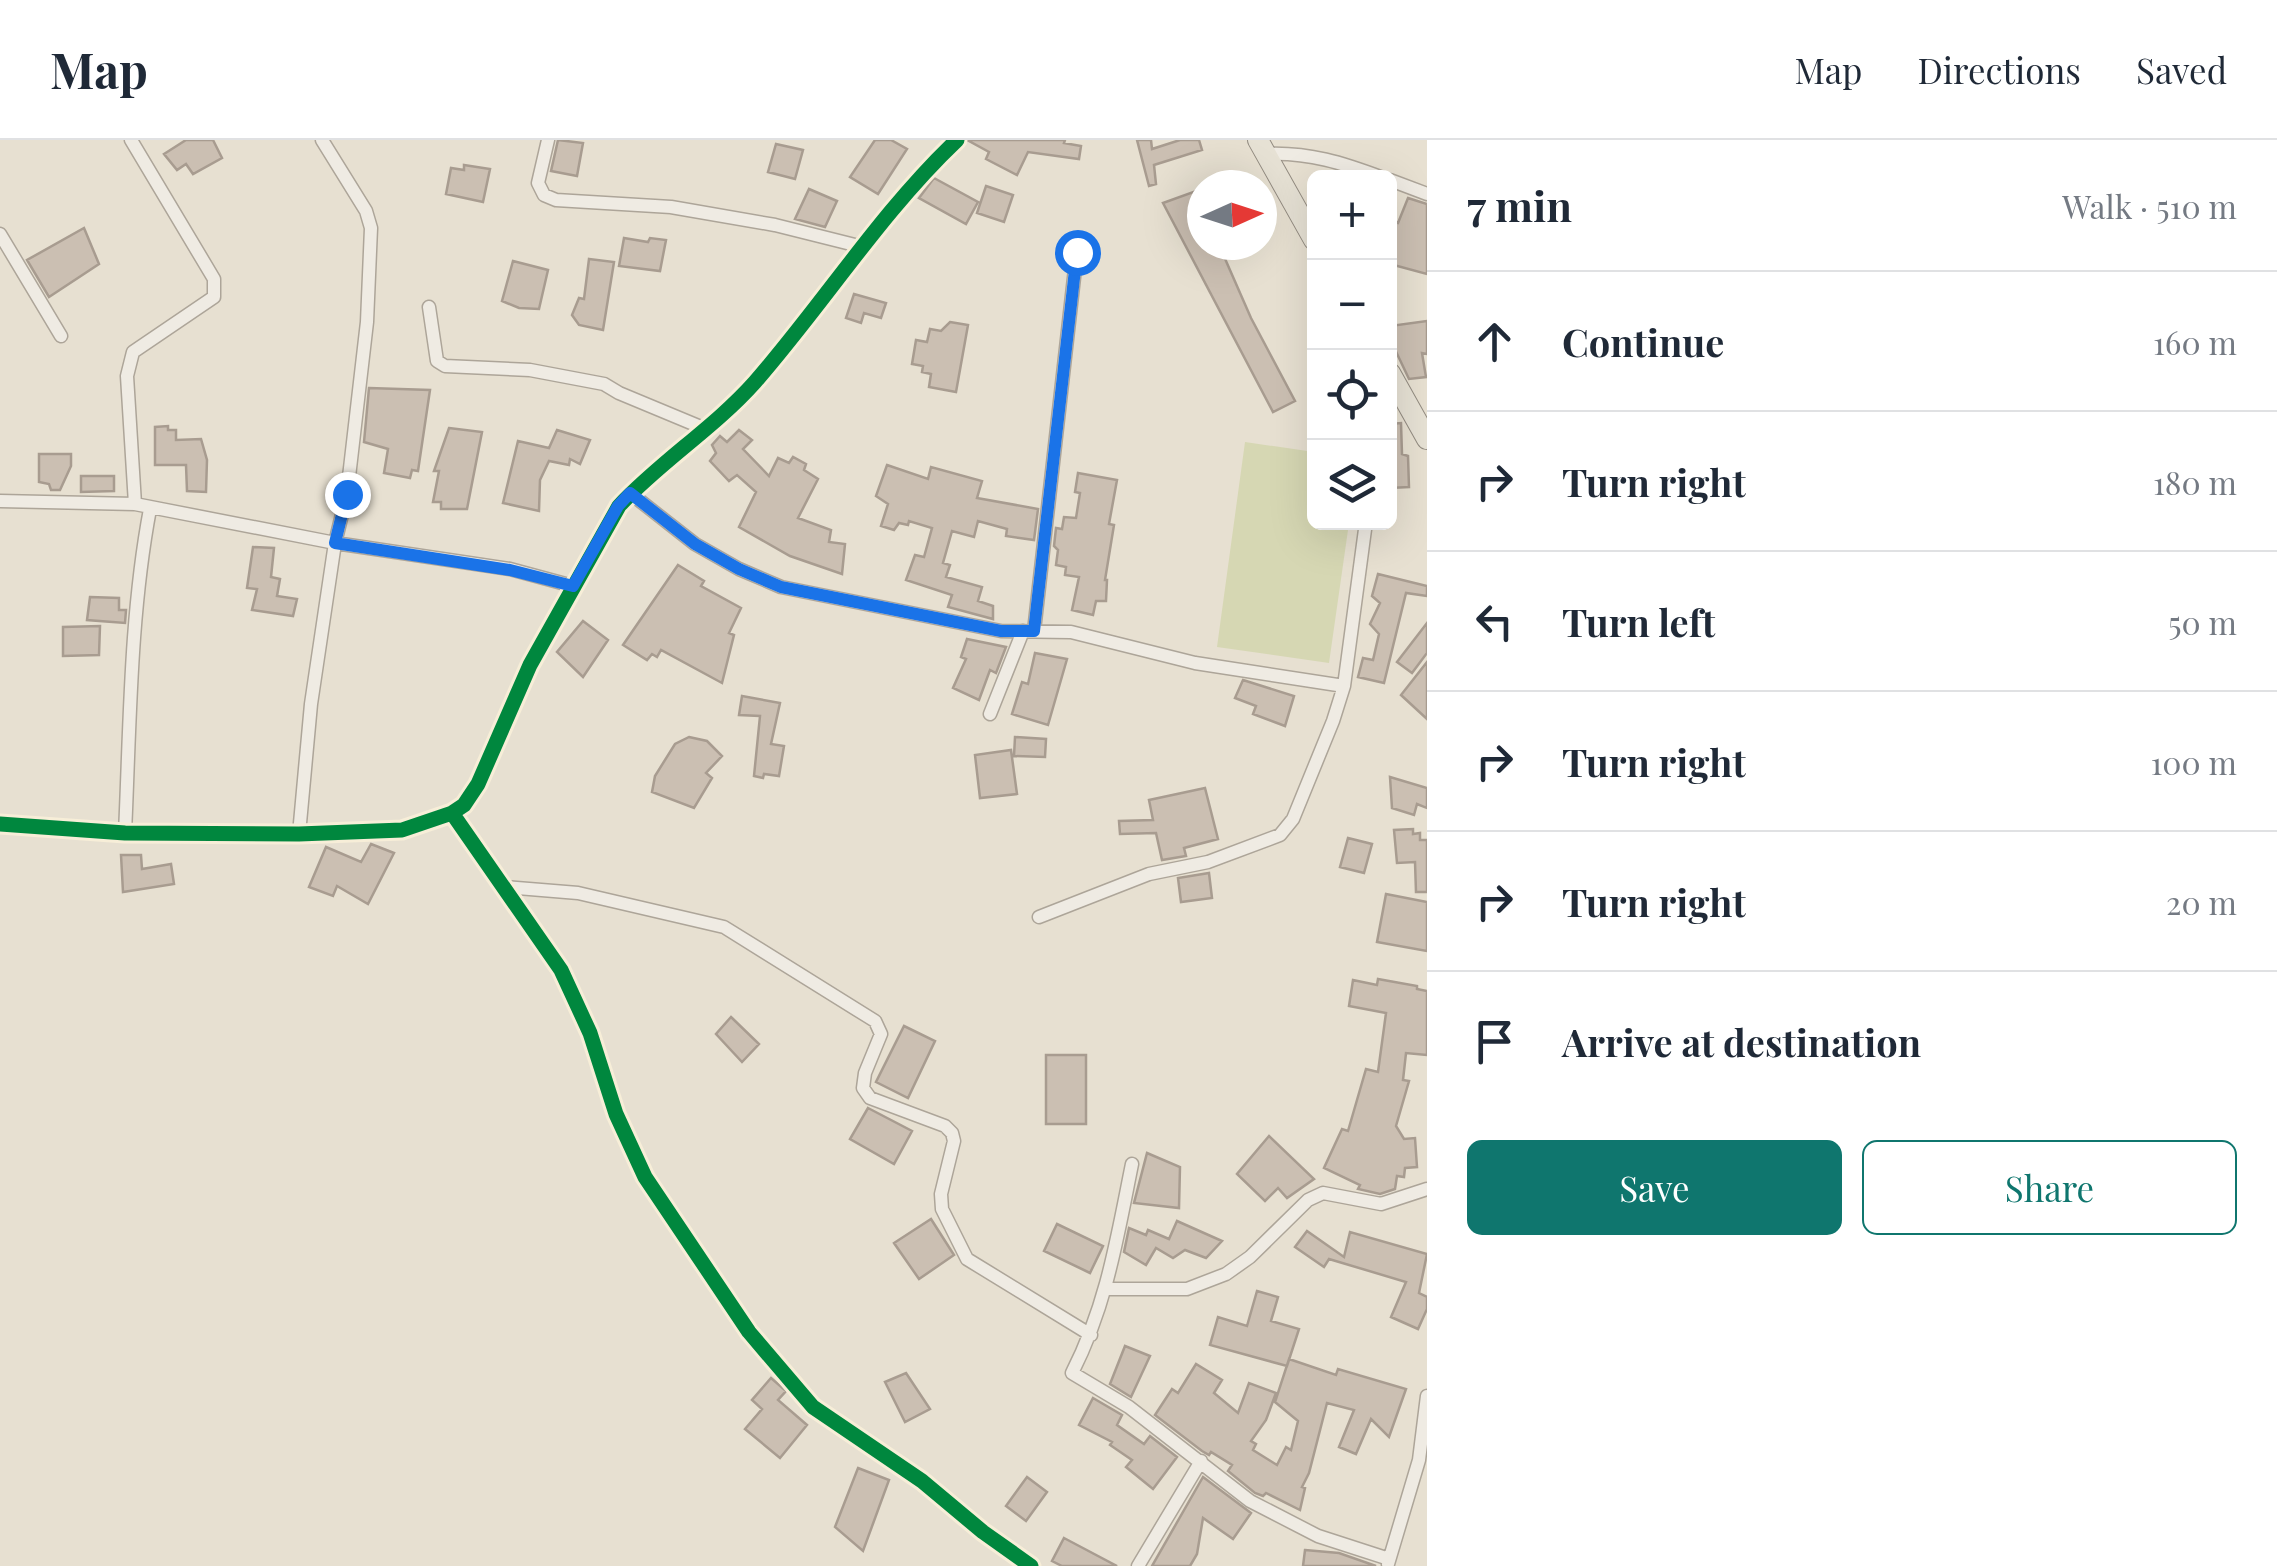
<!DOCTYPE html>
<meta charset="utf-8">
<style>
:root{--surface:#fff;--page:#f6f6f7;--text:#1f2937;--muted:#747a83;--line:#e0e1e3;--accent:#0f766e}
body{margin:0;font-family:"Playfair Display",serif;background:var(--page);color:var(--text)}
.controls{position:absolute;right:30px;top:30px;display:grid;overflow:hidden;border-radius:15px;box-shadow:0 10px 40px #0002}
.controls button{width:90px;height:90px;display:grid;place-items:center;padding:0;border:0;border-bottom:2px solid var(--line);background:var(--surface);color:var(--text);font:50px sans-serif}
.compass{position:absolute;left:1187px;top:30px;width:90px;height:90px;border-radius:50%;background:var(--surface);box-shadow:0 10px 40px #0002;rotate:87deg}
.stop{position:absolute;width:30px;height:30px;margin:-22px;border:8px solid #1a73e8;border-radius:50%;background:#fff}
.stop.end{background:#1a73e8;border-color:#fff;box-shadow:0 2px 10px #0008}
.list{margin:0;padding:0;list-style:none}
h2{display:flex;justify-content:space-between;align-items:center;height:130px;margin:0;padding:0 40px;font-size:42px}
h2 small{font-size:32px;font-weight:400;color:var(--muted)}
.list li{display:grid;grid-template-columns:65px 1fr auto;gap:30px;align-items:center;box-sizing:border-box;height:140px;padding:0 40px;border-top:2px solid var(--line)}
.list b{display:block;font-size:38px;white-space:nowrap}
.list em{font-size:32px;font-style:normal;color:var(--muted)}
.actions{display:flex;gap:20px;padding:30px 40px}
.actions a{flex:1;padding:22px 0;border:2px solid var(--accent);border-radius:15px;text-align:center;font-size:35px;color:var(--accent)}
.actions .main{background:var(--accent);color:#fff}
.icon{flex:none;width:55px;height:55px;fill:none;stroke:currentColor;stroke-width:2;stroke-linecap:round;stroke-linejoin:round}
.map{position:relative;flex:none;width:1427px;height:1426px;overflow:hidden}
header{display:flex;align-items:center;gap:60px;box-sizing:border-box;height:140px;padding:0 50px;background:var(--surface);border-bottom:2px solid var(--line)}
header strong{font-size:48px}
nav{display:flex;gap:55px;margin-inline-start:auto;font-size:35px}
main{display:flex}
aside{flex:1;background:var(--surface)}
.map>svg:first-child{display:block}
.green{fill:#d6d7b3}
.building{fill:#cbbfb2;stroke:#a89c90;stroke-width:2.5}
.lines{fill:none;stroke-linecap:round;stroke-linejoin:round}
.minor-casing{stroke:#ada599;stroke-width:15}
.primary-casing{stroke:#928b80;stroke-width:22}
.minor{stroke:#efebe3;stroke-width:12}
.primary{stroke:#e6e1d4;stroke-width:20}
.cycleway-casing{stroke:#f7eed8;stroke-width:21}
.cycleway{stroke:#00873e;stroke-width:15}
.route{stroke:#1a73e8;stroke-width:12}
</style>
<header>
<strong>Map</strong>
<nav><a>Map</a><a>Directions</a><a>Saved</a></nav>
</header>
<main>
<div class="map">
<svg width="1427" height="1426" viewBox="0 0 1427 1426">
<rect width="100%" height="100%" fill="#e7e0d1"/>
<path class="green" d="M1245 302 1314 312V382L1349 383 1329 523 1217 507Z"/>
<path class="building" d="M186 0H213L222 18 193 34 186 24 177 30 164 14Z
M558 0 583 3 577 36 551 31Z
M875 0H891L907 9 878 54 850 37Z
M967 0H1065L1064 3 1081 6 1079 19 1028 12 1017 35 986 19 989 12Z
M1137 0H1151L1152 9 1180 0H1199L1202 10 1154 25 1156 44 1149 46Z
M776 4 803 10 795 39 768 32Z
M464 25 490 29 483 62 446 54 451 28 464 30Z
M934 38 978 62 966 84 919 58Z
M986 46 1013 55 1004 82 977 73Z
M809 49 837 61 825 87 795 79Z
M1196 51 1202 66V105H1219L1251 178 1295 261 1273 272 1163 63Z
M1408 58 1427 64V134L1390 124V81L1398 83Z
M84 88 99 124 49 157 27 120Z
M624 98 648 102 650 98 666 100 660 131 619 126Z
M589 119 614 122 603 190 579 185 572 175 579 158 584 159Z
M513 121 548 130 539 169 519 168 502 161Z
M854 154 886 163 881 178 864 173 861 183 846 178Z
M1427 181V214L1422 213 1426 237 1409 239 1390 199V186Z
M950 182 968 185 956 252 929 247 931 234 922 232 923 226 912 224 916 200 927 202 930 189 941 191Z
M369 248 430 250 418 331 412 330 410 338 384 333 388 309 364 302Z
M1401 283 1402 314 1408 316 1409 347 1390 348V284Z
M168 286V290H176V300L201 299 207 320 206 352 187 351 186 325H155V287Z
M449 288 482 292 467 369H441V362H433L439 331H434Z
M557 290 590 300 580 324 570 319 569 325 549 321 540 340 539 371 503 363 518 301 549 308Z
M739 290 752 300 743 309 769 336 778 318 789 323 793 317 806 324 804 330 818 339 798 378 831 390 829 402 845 404 842 434 790 416 739 387 756 352 737 335 729 341 710 321 716 313 712 305 720 296 727 302Z
M39 314H71V326L60 350H51L49 344 39 342Z
M887 325 928 339 931 327 982 341 977 358 1038 369 1034 400 1006 396 1007 389 978 381 974 397 952 391 943 423 950 425 946 437 982 447 978 461 993 466V479L948 467 952 455 906 440 915 415 924 417 932 388 909 381 908 385 899 383 894 390 881 386 888 364 876 356Z
M1078 333 1117 340 1109 384 1114 385 1105 440H1107L1106 461H1096L1093 475 1072 470 1079 437 1065 435 1066 427 1056 425 1058 410 1054 406 1056 388 1062 389 1064 377 1076 378 1080 353 1075 352Z
M81 336H114V351L81 352Z
M253 407 274 408 271 437 280 439 277 456 297 459 293 476 252 470 257 449 247 448Z
M678 425 704 441 701 446 741 468 729 493 734 495 722 543 661 510 657 517 652 514 647 520 623 505Z
M1378 434 1427 446V456L1406 453 1384 543 1358 537 1363 518 1373 520 1379 494 1370 484 1380 463 1372 456Z
M90 457 119 458V470H126L125 483 87 480Z
M583 481 608 500 583 537 557 512Z
M1427 483V513L1412 533 1397 522Z
M100 486 99 515 63 516V487Z
M967 499 1006 507 996 533 990 530 979 560 953 548 966 519 961 517Z
M1035 513 1067 519 1048 585 1012 574 1022 542 1028 544Z
M1427 522V579L1401 555Z
M1243 540 1294 556 1285 586 1253 574 1256 566 1235 558Z
M742 556 780 563 771 604 784 606 779 636 764 634 763 638 754 636 760 576 739 575Z
M689 597 707 601 722 616 706 633 712 638 694 668 652 652 655 636 675 604Z
M1015 597 1046 599 1045 617 1014 616Z
M1011 610 1017 654 980 658 975 615Z
M1390 637 1427 648V668L1417 664 1414 675 1392 668Z
M1205 648 1218 699 1184 708 1186 716 1162 720 1156 693 1120 694 1119 681 1153 680 1149 660Z
M1413 689V694L1420 693V700H1427V752H1416L1415 722 1397 723 1394 690Z
M1348 698 1372 704 1364 733 1340 727Z
M371 704 394 713 368 764 337 746 333 756 309 747 326 707 361 722Z
M121 715H141L142 729 171 724 174 744 123 752Z
M1209 733 1212 758 1181 762 1178 738Z
M1386 754 1427 762V811L1377 802Z
M1378 839 1417 846V849L1427 851V915L1406 913 1403 940 1409 941 1396 986 1404 999 1415 998 1417 1027 1405 1028 1404 1037 1397 1036 1395 1049 1380 1054 1358 1049 1360 1045 1324 1028 1342 989 1348 991 1366 929 1378 932 1386 873 1349 866 1353 840 1377 845Z
M731 877 759 904 742 922 716 894Z
M904 886 935 901 908 958 876 942Z
M1046 915H1086V984H1046Z
M868 968 912 991 894 1024 850 999Z
M1269 996 1314 1039 1287 1058 1278 1048 1265 1061 1237 1034Z
M1147 1013 1180 1027 1179 1068 1134 1063Z
M931 1079 954 1115 919 1139 894 1103Z
M1177 1081 1222 1101 1206 1118 1185 1110 1173 1118 1156 1108 1146 1125 1124 1112 1129 1088 1146 1095 1148 1090 1169 1099Z
M1057 1084 1103 1106 1090 1133 1044 1111Z
M1307 1091 1344 1117 1350 1092 1427 1114 1419 1153 1427 1157V1169L1418 1189 1391 1177 1406 1142 1329 1119 1324 1127 1295 1107Z
M1257 1151 1278 1157 1271 1181 1299 1189 1287 1226 1210 1205 1218 1177 1247 1186Z
M1125 1206 1150 1216 1131 1257 1110 1244Z
M1289 1219 1336 1235 1338 1229 1406 1249 1389 1297 1371 1279 1356 1314 1339 1307 1354 1270 1327 1263 1309 1333 1302 1347 1305 1348 1300 1370 1266 1353 1263 1356 1255 1353 1228 1331 1232 1325 1211 1312 1209 1315 1202 1311 1155 1275 1172 1249 1178 1253 1196 1224 1222 1240 1214 1253 1238 1273 1249 1243 1276 1253 1266 1280 1251 1301 1256 1304 1253 1310 1277 1325 1286 1307 1291 1310 1298 1281 1275 1262Z
M906 1233 930 1269 905 1282 885 1242Z
M771 1238 786 1251 778 1260 807 1285 780 1318 745 1289 762 1269 752 1260Z
M1093 1258 1122 1275 1117 1285 1144 1304 1150 1296 1177 1317 1153 1349 1126 1327 1132 1320 1110 1305 1112 1302 1079 1285Z
M858 1328 889 1340 863 1411 835 1387Z
M1027 1337 1047 1352 1026 1381 1006 1366Z
M1203 1337 1251 1373 1233 1399 1203 1378 1197 1414 1190 1426H1152Z
M1064 1398 1117 1426H1062L1052 1421Z
M1305 1410 1339 1413 1376 1426H1303Z"/>
<g class="lines">
<defs>
<path id="minor" d="M131 0 214 139V157L133 212 127 236 135 364
M548 0 538 43 544 55 556 60 671 67 775 85 863 107
M1266 14C1309 12 1343 23 1383 38
M1390 40 1427 54
M0 94 61 196
M429 167 437 221 445 226 530 230 604 244 619 253 708 290
M630 353 695 404 739 429 781 447 1001 491 1071 492 1195 523 1344 546
M0 361 135 364 335 403 510 429 573 446
M1034 491 1077 111
M990 574 1023 491
M452 673 561 830 590 893 616 974 645 1037 749 1192 813 1267 922 1341 983 1392 1031 1426
M0 684 125 693 299 694 402 690 452 673 464 665 478 644 530 525 619 366C661 321 714 288 755 242 824 163 881 72 957 0
M125 693C130 585 130 475 150 369
M299 694 311 564 335 403 347 354 367 182 371 88 366 71 322 0
M505 747 578 753 724 787 875 881 881 894 865 933 863 948 870 958 945 986 952 993 954 1001 941 1054 942 1069 967 1119 1091 1195
M1039 777 1149 734 1208 722 1280 695 1293 679 1333 581 1344 546 1366 382
M1132 1024C1117 1098 1107 1164 1072 1233L1129 1267 1250 1361 1318 1396 1389 1419
M1107 1149H1187L1226 1134 1250 1117 1308 1060 1323 1053 1381 1064 1427 1049
M1388 1424 1419 1320 1427 1256
M1138 1426 1201 1321"/>
<path id="primary" d="M1258 0 1314 100
M1390 233 1427 299"/>
</defs>
<use href="#minor" class="minor-casing"/>
<use href="#primary" class="primary-casing"/>
<use href="#minor" class="minor"/>
<use href="#primary" class="primary"/>
<defs>
<path id="cycleway" d="M452 673 561 830 590 893 616 974 645 1037 749 1192 813 1267 922 1341 983 1392 1031 1426
M0 684 125 693 299 694 402 690 452 673 464 665 478 644 530 525 619 366C661 321 714 288 755 242 824 163 881 72 957 0"/>
</defs>
<use href="#cycleway" class="cycleway-casing"/>
<use href="#cycleway" class="cycleway"/>
</g>
<g class="lines">
<path class="route" d="M347 354 335 403 510 430 573 446 618 366 630 353 695 404 739 429 781 447 1001 491H1034L1077 112"/>
</g>
</svg>
<div class="controls">
<button>+</button>
<button>−</button>
<button><svg class="icon" aria-label="locate" viewBox="0 0 24 24"><circle cx="12" cy="12" r="6"/><path d="M12 2v4M12 18v4M2 12h4M18 12h4"/></svg></button>
<button><svg class="icon" aria-label="layers" viewBox="0 0 24 24"><path d="M12 4l9 5-9 5-9-5zM3 14l9 5 9-5"/></svg></button>
</div>
<svg class="compass" viewBox="-18 -18 36 36"><path d="M0-13l5 13h-10z" fill="#e53935"/><path d="M0 13l5-13h-10z" fill="#747a83"/></svg>
<div class="stop" style="left:1077px;top:112px"></div>
<div class="stop end" style="left:347px;top:354px"></div>
</div>
<aside>
<h2>7 min<small>Walk · 510 m</small></h2>
<ul class="list">
<li><svg class="icon" aria-label="ahead" viewBox="0 0 24 24"><path d="M12 20V5M6 11l6-6 6 6"/></svg><div><b>Continue</b></div><em>160 m</em></li>
<li><svg class="icon" aria-label="right" viewBox="0 0 24 24"><path d="M7 20v-9h11M14 6l5 5-5 5"/></svg><div><b>Turn right</b></div><em>180 m</em></li>
<li><svg class="icon" aria-label="left" viewBox="0 0 24 24"><path d="M17 20v-9H6M10 6l-5 5 5 5"/></svg><div><b>Turn left</b></div><em>50 m</em></li>
<li><svg class="icon" aria-label="right" viewBox="0 0 24 24"><path d="M7 20v-9h11M14 6l5 5-5 5"/></svg><div><b>Turn right</b></div><em>100 m</em></li>
<li><svg class="icon" aria-label="right" viewBox="0 0 24 24"><path d="M7 20v-9h11M14 6l5 5-5 5"/></svg><div><b>Turn right</b></div><em>20 m</em></li>
<li><svg class="icon" aria-label="arrive" viewBox="0 0 24 24"><path d="M6 21V4h12l-3 4 3 4H6"/></svg><div><b>Arrive at destination</b></div></li>
</ul>
<div class="actions"><a class="main">Save</a><a>Share</a></div>
</aside>
</main>
